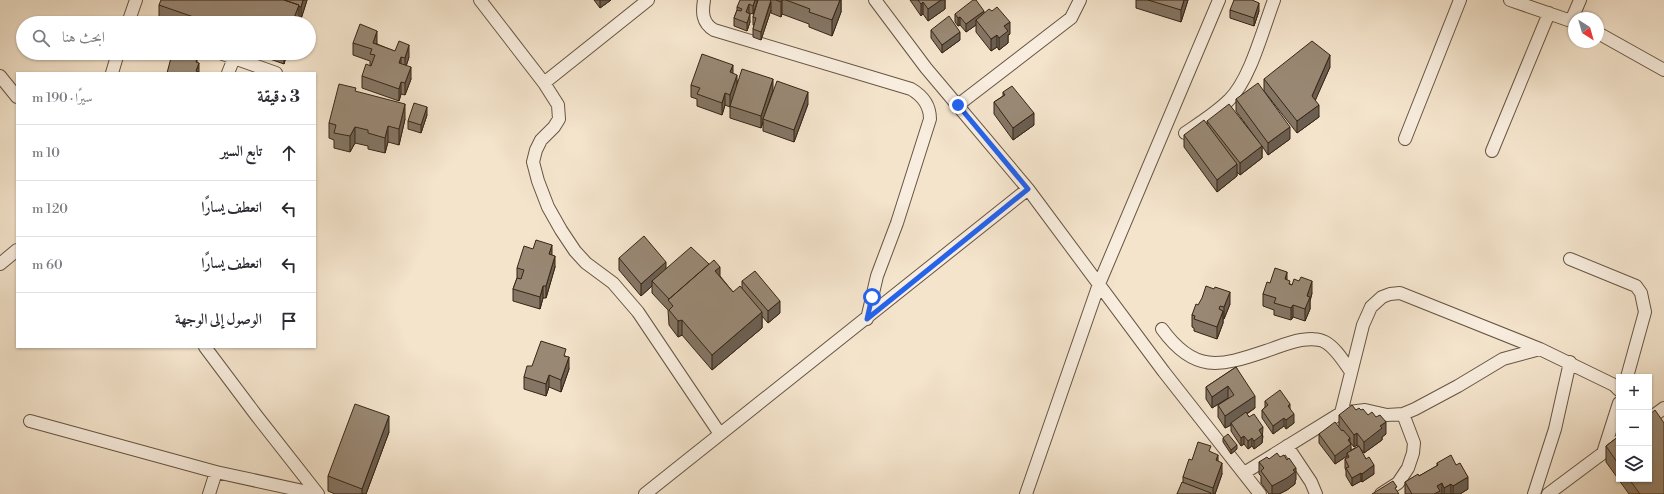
<!DOCTYPE html>
<html lang="ar">
<meta charset="utf-8">
<style>
:root{--surface:#fff;--page:#f7f7f7;--text:#2b2b33;--muted:#7c7c81;--line:#e1e1e2}
body{margin:0;font-family:"Libre Bodoni",Amiri,serif;background:var(--page);color:var(--text);direction:rtl}
.controls{position:absolute;right:12px;bottom:12px;display:grid;overflow:hidden;border-radius:0px;box-shadow:0 1px 3px #0004}
.controls button{width:36px;height:36px;display:grid;place-items:center;padding:0;border:0;border-bottom:1px solid var(--line);background:var(--surface);color:var(--text);font:20px sans-serif}
.compass{position:absolute;left:1568px;top:12px;width:36px;height:36px;border-radius:50%;background:var(--surface);box-shadow:0 1px 3px #0004;rotate:143deg}
.stop{position:absolute;width:12px;height:12px;margin:-9px;border:3px solid #2563eb;border-radius:50%;background:#fff}
.stop.end{background:#2563eb;border-color:#fff;box-shadow:0 1px 4px #0008}
.list{margin:0;padding:0;list-style:none}
h2{display:flex;justify-content:space-between;align-items:center;height:52px;margin:0;padding:0 16px;font-size:17px}
h2 small{font-size:13px;font-weight:400;color:var(--muted)}
.list li{display:grid;grid-template-columns:26px 1fr auto;gap:12px;align-items:center;box-sizing:border-box;height:56px;padding:0 16px;border-top:1px solid var(--line)}
.list b{display:block;font-size:15px;white-space:nowrap}
.list em{font-size:13px;font-style:normal;color:var(--muted)}
.icon{flex:none;width:22px;height:22px;fill:none;stroke:currentColor;stroke-width:2;stroke-linecap:round;stroke-linejoin:round}
.map{position:relative;flex:none;width:1664px;height:494px;overflow:hidden;direction:ltr}
.search{position:absolute;background:var(--surface);box-shadow:0 1px 3px #0004;left:16px;top:16px;width:300px;height:44px;display:flex;align-items:center;gap:10px;box-sizing:border-box;padding:0 14px;border-radius:22px;color:var(--muted);font-size:15px}
.panel{position:absolute;background:var(--surface);box-shadow:0 1px 3px #0004;left:16px;top:72px;width:300px;height:276px;border-radius:0px;direction:rtl}
.map>svg:first-child{display:block}
.lines{fill:none;stroke-linecap:round;stroke-linejoin:round}
.street-casing{stroke:#665543;stroke-width:14}
.street{stroke:#f8edde;stroke-width:12}
.wall{fill:#847564;stroke:#372515;fill-rule:evenodd}
.shaded-wall{fill:#6b5f51;stroke:#372515}
.building{fill:#998874;stroke:#372515}
.route{stroke:#2563eb;stroke-width:5}
</style>
<div class="map">
<svg width="1664" height="494" viewBox="0 0 1664 494">
<rect width="100%" height="100%" fill="#f4e4cc"/>
<filter id="stains"><feTurbulence type="fractalNoise" baseFrequency=".005" numOctaves="4"/><feColorMatrix values="0 0 0 0 .2 0 0 0 0 .09 0 0 0 0 .02 0 0 0 .5 -.17"/></filter>
<radialGradient id="worn" r=".72"><stop offset=".6" stop-color="#630" stop-opacity="0"/><stop offset="1" stop-color="#630" stop-opacity=".3"/></radialGradient>
<g class="lines">
<defs>
<path id="street" d="M480 0 544 83 558 105 559 119 554 127 541 140 536 150 533 162 538 181 548 207 561 230 575 251 586 263 613 283 638 312 720 434
M704 0C702 12 702 23 714 30L911 89C923 96 930 105 930 119L897 223 877 276 867 319
M875 0 926 68 1028 189 1164 372 1260 494
M1510 0 1574 22
M1571 21 1580 0
M128 23 136 0
M1598 33 1664 70
M220 53 276 73
M112 73 118 53
M228 73 234 58
M0 76 17 97
M544 83 648 0
M958 105 1071 18 1080 0
M1185 133C1200 123 1216 113 1229 100 1250 80 1263 29 1274 0
M1405 139 1460 0
M1492 151 1549 13
M1570 259 1636 286 1641 293 1645 312 1627 377
M0 264 17 250
M1162 329C1194 373 1219 367 1266 351 1278 347 1289 342 1301 340 1309 339 1318 338 1325 342 1336 348 1344 362 1351 372
M205 347 256 415 318 494
M1341 413 1363 325 1371 307 1382 297 1390 294 1400 293 1540 349 1614 385 1619 390
M1649 419 1664 408
M30 421 216 472 317 494
M1287 446 1311 482 1316 494
M1603 453 1619 403
M1244 473 1341 413 1365 410 1387 415 1403 414 1415 409 1458 386 1503 359 1540 349
M209 494 216 472
M645 494 1028 189
M1026 494 1099 284 1219 0
M1381 494 1398 483 1408 468 1413 453 1414 443 1403 414
M1534 494 1555 429 1570 362
M1548 494 1619 441"/>
</defs>
<use href="#street" class="street-casing"/>
<use href="#street" class="street"/>
</g>
<path class="wall" d="M307 0 301 19 299 18 298 23H167L159 20V5Z
M594 0H611L600 8Z
M757 0V3L753 14 749 13H748L750 22 747 31 734 26V18L737 10V7Z
M758 0H841V12L832 36 809 27V24L782 14 781 17 771 13V10L761 40 753 37V29L754 25H753V17Z
M910 0H945V9L928 21 923 14 921 16Z
M1136 0H1188L1181 22 1136 8Z
M1230 10 1259 11 1254 26 1230 18Z
M984 13 1010 34 1008 35V43L999 50 997 47 991 51 976 32V25L966 32 960 25 958 26 955 22V14Z
M931 30 960 40 942 53 931 38Z
M353 43H377V44L409 57 406 66 411 79 405 95 401 94 399 101 362 88V76L370 66V61L353 55Z
M253 53H287L284 64Z
M1330 67 1315 100 1319 117 1297 133 1264 91V79Z
M733 73 737 81 773 91 770 98 808 104 794 142 763 131V122L761 128 730 118V107L725 105 722 115 697 106V99L691 97V85Z
M356 92 405 119 399 145 388 142 385 153 368 149V146L355 143 350 152 334 148V140L329 138V123Z
M1003 92 1034 125 1013 140 994 114V102L1003 96Z
M1236 99 1290 139 1268 155 1262 146V158L1240 175 1237 172V176L1217 192 1184 147V135L1207 124V121L1258 141 1236 111Z
M427 115 421 133 408 129V121Z
M552 255 555 267 546 298H543L540 309 513 301V289L517 278V268Z
M619 258 666 269 720 276 733 292 742 289V281L780 313 768 323 762 316V328L712 370 682 335 678 337 669 325 668 310 652 293V286L641 296 619 270Z
M1287 280 1290 284 1312 293 1310 301V309L1305 321 1293 317 1291 320 1274 315V310L1263 306V294L1270 283Z
M1230 304 1224 319H1223V323L1217 339 1194 331V328L1192 327V315L1198 305Z
M566 356 569 369 561 392 549 387 546 396 524 389V377L532 366Z
M1236 367 1255 408 1247 414 1263 436 1262 443 1254 449 1252 446 1248 449 1244 444 1241 446 1231 431V425L1225 428 1218 417V405L1228 398 1212 408 1206 399V387Z
M1265 401 1290 410 1294 423 1286 429 1284 426 1273 434 1262 418V410L1265 407Z
M1356 410H1361L1368 415 1386 434 1382 437V440L1364 453 1359 447 1374 474 1362 482 1361 481 1352 486 1346 476V471L1345 468V459L1347 458V456L1335 464 1319 443V434L1339 426V415ZM1350 442 1354 447 1357 445 1359 446 1351 450Z
M389 432 366 494H335L328 491V476Z
M1619 436V479H1649L1664 494H1629L1606 462V446Z
M1223 438 1237 449 1231 454 1223 442Z
M1211 452 1218 461 1222 474 1215 494H1177L1183 483V477L1192 460Z
M1269 459 1296 480 1295 481V484L1287 490 1279 494H1269L1261 483V476L1259 474V462Z
M1437 463 1468 489 1460 494H1405V482L1419 476 1437 466Z"/>
<path class="shaded-wall" d="M303 0H307L301 19V7Z
M600 0H611L600 8Z
M755 0H757V3L753 14V6Z
M782 0V14L781 17V2Z
M840 0H841V12L832 36V20Z
M941 0H945V9L928 21V9Z
M1184 0H1188L1181 22V10Z
M771 2V10L761 40V32Z
M923 2V14L921 16V4Z
M1259 3V11L1254 26V18Z
M749 4V13L746 20V12Z
M299 5V21L298 23H292Z
M984 11V19L976 20V25L966 32V24Z
M750 14V22L747 31V23Z
M960 17V25L958 26V18Z
M1010 22V34L1008 35V43L999 50V38L1004 26Z
M377 31V43L373 55V43Z
M960 32V40L942 53V45Z
M997 35V47L991 51V39Z
M409 45V57L405 70V58Z
M284 53H287L284 64Z
M1330 55V67L1312 108V96Z
M401 57V69L399 63Z
M197 59V69L199 63V73H196V62Z
M733 65V77L730 72Z
M411 67V79L405 95V83Z
M737 75V87L730 107V95Z
M773 79V91L763 119V122L761 128V116Z
M401 82V94L399 101V89Z
M808 92V104L794 142V130Z
M725 93V105L722 115V103Z
M405 104V119L399 145V129Z
M1319 105V117L1297 133V121Z
M427 107V115L421 133V125Z
M1034 113V125L1013 140V128Z
M388 126V142L385 153V138Z
M355 127V143L350 152V136Z
M1290 127V139L1268 155V143Z
M1262 146V158L1240 175V163Z
M1237 164V176L1217 192V180Z
M552 245V257L549 254Z
M555 256V267L546 298V286Z
M666 262V274L652 281V286L641 296V284Z
M720 267V282L715 271Z
M1287 272V284L1285 279Z
M1312 281V293L1310 301V309L1305 321V309L1307 296Z
M543 286V298L540 309V297Z
M1230 292V304L1224 319V307Z
M780 301V313L768 323V311Z
M1293 305V317L1291 320V308Z
M1223 311V323L1217 339V327Z
M762 312V328L712 370V355Z
M682 320V335L678 337V321Z
M569 357V369L561 392V380Z
M549 375V387L546 396V384Z
M1228 386V398L1212 408V397Z
M1255 396V408L1231 424V423V425L1225 428V416Z
M1290 404V412L1288 406Z
M1294 414V423L1286 429V420Z
M389 416V432L366 494H362V489Z
M1284 418V426L1273 434V426Z
M1386 422V434L1382 437V440L1364 453V442L1380 426Z
M1263 427 1262 443 1254 449V441L1259 430Z
M1357 433V445L1354 447V435Z
M1244 436V444L1241 446V438Z
M1252 438V446L1248 449V441Z
M1350 438V445L1351 444V452L1347 453V456L1335 464V456L1348 440Z
M1237 445V449L1231 454V450Z
M1218 455V466L1216 460Z
M1222 463V474L1215 494H1213V488Z
M1374 465V474L1362 482V474Z
M1296 468V480L1295 481V484L1287 490 1279 494H1272V486Z
M1361 473V481L1352 486V478Z
M1468 477V489L1460 494H1453V486Z
M1442 483V494H1434L1437 486Z
M1451 484V494H1444V488Z"/>
<path class="building" d="M161 0H284L299 5 292 23H211L159 5Z
M284 0H303L301 7 298 6 299 5Z
M740 0H755L753 6 749 4 746 12 750 14 747 23 734 18 737 10 741 11 742 9 737 7Z
M758 0H771L761 32 753 29 756 18 753 17Z
M776 0H782L781 2Z
M786 0H840L832 20 809 12 810 9Z
M918 0H941L928 9 923 2 921 4Z
M973 0H976L984 11 966 24 960 17 958 18 955 14Z
M1148 0H1184L1181 10Z
M1234 0H1252L1259 3 1254 18 1230 10Z
M997 7 1010 22 1004 26 1008 31 999 38 997 35 991 39 976 20 989 9 992 11Z
M949 16 960 32 942 45 931 30Z
M360 24 377 31 373 43 395 51 399 41 409 45 405 58 401 57 399 63 411 67 405 83 401 82 399 89 362 76 366 64 371 66 375 55 370 54 372 49 353 43Z
M1312 41 1330 55 1312 96 1319 105 1297 121 1264 79Z
M172 54 179 56 180 54 197 59 196 62 199 63 196 71 200 73H167Z
M702 54 733 65 730 72 737 75 730 95 725 93 722 103 697 94 700 88 691 85Z
M742 69 773 79 761 116 730 106Z
M777 81 808 92 794 130 763 119Z
M1258 83 1290 127 1268 143 1236 99Z
M339 84 356 88 355 91 405 104 399 129 388 126 385 138 368 133V130L355 127 350 136 334 133 336 125 329 123Z
M1012 86 1034 113 1013 128 994 102 1005 95 1003 92Z
M414 103 427 107 421 125 408 121Z
M1229 104 1262 146 1240 163 1207 121Z
M1204 120 1237 164 1217 180 1184 135Z
M644 236 666 262 641 284 619 258Z
M536 240 552 245 549 254 555 256 546 286H543L540 297 513 289 517 278 521 279 524 270 517 268 524 246 533 249Z
M691 247 709 264 669 299 652 281Z
M714 260 720 267 715 271 733 292 740 286 762 312 712 355 682 320 678 321 669 310 673 306 668 300Z
M1275 268 1287 272 1285 279 1290 281 1289 284 1292 285 1294 279 1299 281 1301 277 1312 281 1307 296 1310 297 1305 309 1293 305 1291 308 1274 303 1276 298 1263 294 1267 282 1270 283Z
M755 271 780 301 768 311 742 281Z
M1206 286 1214 289 1215 287 1230 292 1224 307 1220 306 1219 309 1223 311 1217 327 1194 319 1195 316 1192 315 1196 304 1198 305 1202 298Z
M541 341 566 349 564 356 569 357 561 380 549 375 546 384 524 377 527 366H532Z
M1236 367 1255 396 1225 416 1218 405 1234 395 1228 386 1212 397 1206 387Z
M1280 390 1290 404 1288 406 1294 414 1286 420 1284 418 1273 426 1262 410 1268 405 1265 401Z
M355 404 389 416 362 489 328 476Z
M1352 405 1356 410 1359 408 1361 410 1363 409 1368 415 1372 412 1376 417 1380 415 1386 422 1380 426 1382 428 1364 442 1357 433 1354 435 1339 415Z
M1655 410 1664 423V494H1640L1629 479H1649V415Z
M1246 412 1249 417 1254 414 1263 427 1259 430 1262 435 1254 441 1252 438 1248 441 1244 436 1241 438 1231 423Z
M1335 422 1342 431 1343 430 1350 438 1348 440 1351 444 1335 456 1319 434Z
M1228 434 1237 445 1231 450 1223 438Z
M1619 436V465L1606 446Z
M1198 442 1211 446 1209 451 1218 455 1216 460 1222 463 1213 488 1183 477 1189 459 1192 460Z
M1359 446 1366 459 1369 457 1374 465 1362 474 1361 473 1352 478 1346 468 1349 467 1345 459 1349 457 1347 453Z
M1277 453 1280 457 1284 455 1287 460 1289 458 1296 468 1293 470 1295 472 1287 478 1272 486 1261 471 1264 468 1259 462 1267 457 1269 459Z
M1451 455 1456 465 1460 463 1468 477 1453 486 1451 484 1444 488 1442 483 1437 486 1440 491 1434 494H1412L1405 482 1418 474 1419 476 1438 465 1437 463Z
M1393 481 1397 487 1395 488 1399 494H1372Z
M1182 482 1211 493 1210 494H1177Z"/>
<g class="lines">
<path class="route" d="M872 297 867 319 1028 189 958 105"/>
</g>
<rect width="100%" height="100%" filter="url(#stains)"/>
<rect width="100%" height="100%" fill="url(#worn)"/>
</svg>
<div class="controls">
<button>+</button>
<button>−</button>
<button><svg class="icon" aria-label="layers" viewBox="0 0 24 24"><path d="M12 4l9 5-9 5-9-5zM3 14l9 5 9-5"/></svg></button>
</div>
<svg class="compass" viewBox="-18 -18 36 36"><path d="M0-13l5 13h-10z" fill="#e53935"/><path d="M0 13l5-13h-10z" fill="#7c7c81"/></svg>
<div class="stop" style="left:872px;top:297px"></div>
<div class="stop end" style="left:958px;top:105px"></div>
<div class="search"><svg class="icon" aria-label="search" viewBox="0 0 24 24"><circle cx="10" cy="10" r="6"/><path d="M15 15l6 6"/></svg>ابحث هنا</div>
<section class="panel">
<h2>3 دقيقة<small>سيرًا · 190 m</small></h2>
<ul class="list">
<li><svg class="icon" aria-label="ahead" viewBox="0 0 24 24"><path d="M12 20V5M6 11l6-6 6 6"/></svg><div><b>تابع السير</b></div><em>10 m</em></li>
<li><svg class="icon" aria-label="left" viewBox="0 0 24 24"><path d="M17 20v-9H6M10 6l-5 5 5 5"/></svg><div><b>انعطف يسارًا</b></div><em>120 m</em></li>
<li><svg class="icon" aria-label="left" viewBox="0 0 24 24"><path d="M17 20v-9H6M10 6l-5 5 5 5"/></svg><div><b>انعطف يسارًا</b></div><em>60 m</em></li>
<li><svg class="icon" aria-label="arrive" viewBox="0 0 24 24"><path d="M6 21V4h12l-3 4 3 4H6"/></svg><div><b>الوصول إلى الوجهة</b></div></li>
</ul>
</section>
</div>
